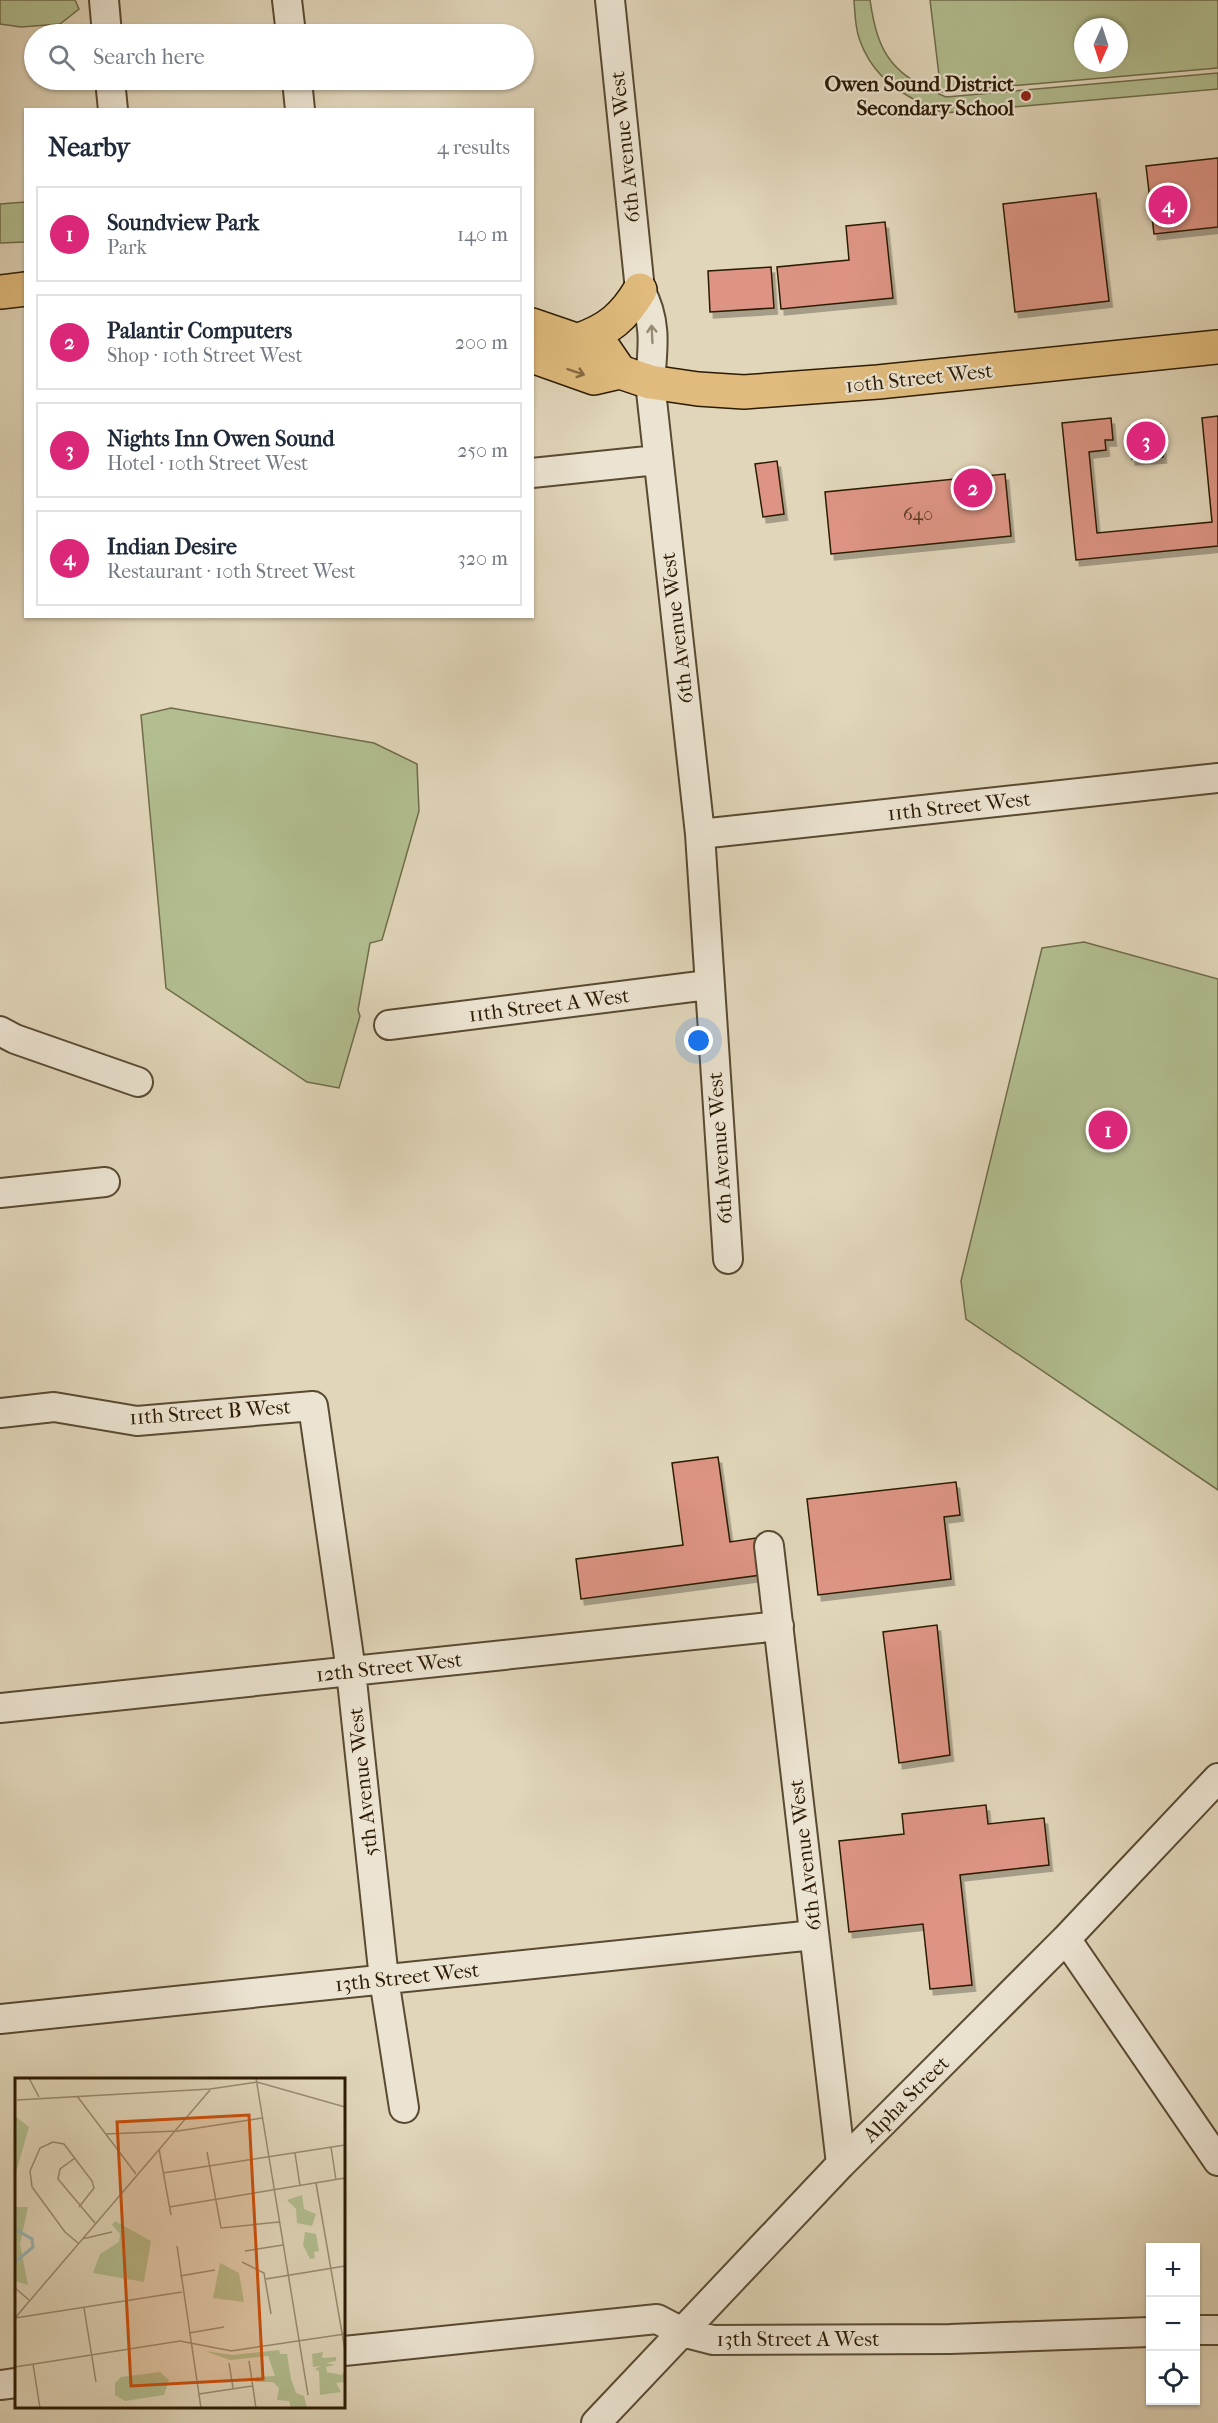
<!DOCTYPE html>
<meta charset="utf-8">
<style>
:root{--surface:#fff;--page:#f2f2f3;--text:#1f2937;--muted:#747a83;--line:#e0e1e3;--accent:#db2777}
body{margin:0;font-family:"IM FELL French Canon",serif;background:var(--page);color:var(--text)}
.controls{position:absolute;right:18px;bottom:18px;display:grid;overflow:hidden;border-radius:0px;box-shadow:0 2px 4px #0004}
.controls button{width:54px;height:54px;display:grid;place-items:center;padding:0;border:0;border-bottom:2px solid var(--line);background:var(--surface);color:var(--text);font:30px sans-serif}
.compass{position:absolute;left:1074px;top:18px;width:54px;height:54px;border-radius:50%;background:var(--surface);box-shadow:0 2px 4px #0004;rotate:183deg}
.you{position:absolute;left:699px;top:1041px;width:21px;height:21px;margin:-15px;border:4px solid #fff;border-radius:50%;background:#1a73e8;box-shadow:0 0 0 9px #1a73e833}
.badge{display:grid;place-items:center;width:39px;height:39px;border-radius:50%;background:var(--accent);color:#fff;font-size:20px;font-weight:700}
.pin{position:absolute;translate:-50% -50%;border:3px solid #fff;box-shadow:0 2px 6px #0006}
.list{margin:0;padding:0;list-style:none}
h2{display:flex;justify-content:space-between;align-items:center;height:78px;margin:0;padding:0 24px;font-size:26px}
h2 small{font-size:20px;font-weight:400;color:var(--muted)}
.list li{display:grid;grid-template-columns:39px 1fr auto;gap:18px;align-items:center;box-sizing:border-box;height:96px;margin:0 12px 12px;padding:0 12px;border:2px solid var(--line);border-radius:0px}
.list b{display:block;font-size:22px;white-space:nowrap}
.list p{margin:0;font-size:20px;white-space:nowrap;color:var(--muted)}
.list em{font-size:20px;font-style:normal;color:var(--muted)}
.icon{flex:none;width:33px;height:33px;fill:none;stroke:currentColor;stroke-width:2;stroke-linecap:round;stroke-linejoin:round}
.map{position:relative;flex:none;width:1218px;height:2423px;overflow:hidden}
.search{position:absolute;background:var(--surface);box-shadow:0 2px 4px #0004;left:24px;top:24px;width:510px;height:66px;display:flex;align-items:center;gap:15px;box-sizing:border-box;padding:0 21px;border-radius:33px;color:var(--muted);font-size:22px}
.panel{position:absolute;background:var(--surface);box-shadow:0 2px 4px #0004;left:24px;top:108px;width:510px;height:510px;border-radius:0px}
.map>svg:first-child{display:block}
.green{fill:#b2be90;stroke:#6f6c4a;stroke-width:1.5;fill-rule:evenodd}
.building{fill:#dd9484;stroke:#2c1b03;stroke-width:1.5;filter:url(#shadow)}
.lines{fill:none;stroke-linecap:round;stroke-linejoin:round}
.minor-casing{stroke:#594a31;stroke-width:32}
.major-casing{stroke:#2c1b03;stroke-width:36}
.minor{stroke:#ece4d2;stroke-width:28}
.major{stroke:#e0bb7d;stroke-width:33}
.oneway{stroke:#968a75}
.oneway2{stroke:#866b40}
.poi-dot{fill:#8f2418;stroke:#ece4d2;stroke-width:2}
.labels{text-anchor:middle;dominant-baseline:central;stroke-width:4.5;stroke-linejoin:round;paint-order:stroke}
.number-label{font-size:18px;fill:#583923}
.poi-label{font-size:21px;font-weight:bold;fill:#2c1b03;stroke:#ece4d2;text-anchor:end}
.street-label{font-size:21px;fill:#2c1b03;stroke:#ece4d2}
.inset-river{fill:none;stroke:#97b7b8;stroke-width:3}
.inset-road{fill:none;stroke:#998b71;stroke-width:1.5}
.view{fill:#cc500b;fill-opacity:0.15;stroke:#cc500b;stroke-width:3}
.inset-edge{fill:none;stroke:#2c1b03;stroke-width:3}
</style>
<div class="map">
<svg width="1218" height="2423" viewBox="0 0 1218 2423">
<defs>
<filter id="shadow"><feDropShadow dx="3.5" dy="6" stdDeviation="0" flood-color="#0004"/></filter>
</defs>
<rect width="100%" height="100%" fill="#e1d6ba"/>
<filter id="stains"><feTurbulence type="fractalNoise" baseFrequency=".00333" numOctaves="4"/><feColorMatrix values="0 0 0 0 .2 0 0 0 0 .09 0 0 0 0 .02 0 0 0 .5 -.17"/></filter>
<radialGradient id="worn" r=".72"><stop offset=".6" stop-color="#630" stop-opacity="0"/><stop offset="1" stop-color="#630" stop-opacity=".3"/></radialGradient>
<path class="green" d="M0 0H75L79 9 60 24 21 27 0 24Z
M854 0H870C878 56 893 75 946 97L1218 73V89L944 113C906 98 873 80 859 38 855 26 855 12 854 0Z
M930 0H1218V68L941 92ZM1083 27H1119V63H1083Z
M25 202V242L0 243V204Z
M171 708 374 743 417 764 419 811 382 940 370 943 358 1010 360 1016 339 1088 307 1082 166 988 141 715Z
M1084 942 1218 979V1490L966 1319 961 1281 1042 948Z"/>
<path class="building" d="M1218 158V227L1154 234 1146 166Z
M1096 193 1109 301 1015 312 1003 204Z
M885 222 893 298 781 309 777 267 849 260 846 226Z
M771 267 774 308 710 312 708 271Z
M1218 416V546L1076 560 1062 423 1111 418 1113 440H1105L1106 450 1089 452 1097 533 1212 522 1202 418Z
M1160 424 1163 457 1132 459 1130 426Z
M777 461 784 514 763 517 755 464Z
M1005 474 1011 536 831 554 825 492Z
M718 1457 730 1542 756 1538 761 1575 581 1599 576 1559 683 1545 672 1463Z
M956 1482 960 1515 944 1517 951 1579 818 1595 807 1499Z
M937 1625 950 1755 899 1763 883 1632Z
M986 1805 988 1824 1044 1818 1049 1865 960 1875 972 1985 930 1989 923 1924 849 1932 839 1841 904 1834 902 1814Z"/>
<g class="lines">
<defs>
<path id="minor" d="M104 0 107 34
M287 0 291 34
M610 0 640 290C657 321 653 347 650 382L700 834 728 1259
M110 80 113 110
M297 80 300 110
M532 473 657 460
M700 834 1218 778
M389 1025 708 985
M0 1031 15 1039 138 1082
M0 1193 105 1182
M0 1413 54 1407 137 1421 313 1406 351 1671 384 1979 404 2108
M769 1546 841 2164
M0 1708 779 1626
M1066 1939 1218 2161
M0 2019 814 1935
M1196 2330H1218
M344 2351 657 2319 682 2332 713 2340 950 2339 1150 2332
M0 2385 16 2383
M596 2423 841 2164 1066 1939 1218 1778"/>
<path id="major" d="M0 292 26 289
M532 325 605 350 620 372
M579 340C608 330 624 317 640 290
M532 356 594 378 620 372 650 382 698 389 744 392 878 382 1218 347"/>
</defs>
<use href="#minor" class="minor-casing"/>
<use href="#major" class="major-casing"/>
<use href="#minor" class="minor"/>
<use href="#major" class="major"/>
</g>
<defs><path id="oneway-shaft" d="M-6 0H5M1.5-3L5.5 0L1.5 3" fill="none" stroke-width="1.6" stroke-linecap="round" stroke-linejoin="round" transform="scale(1.5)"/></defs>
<use class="oneway" href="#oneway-shaft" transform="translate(652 334) rotate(-93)"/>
<use class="oneway2" href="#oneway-shaft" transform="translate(576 372) rotate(19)"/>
<circle class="poi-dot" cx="1026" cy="96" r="6"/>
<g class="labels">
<g class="number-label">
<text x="918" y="514">640</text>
</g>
<g class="poi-label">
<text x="1014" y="84">Owen Sound District<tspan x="1014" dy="24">Secondary School</tspan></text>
</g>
<g class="street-label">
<text transform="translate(625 147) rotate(-96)">6th Avenue West</text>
<text transform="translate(919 378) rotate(-6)">10th Street West</text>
<text transform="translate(677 628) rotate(-97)">6th Avenue West</text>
<text transform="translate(959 806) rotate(-6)">11th Street West</text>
<text transform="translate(549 1005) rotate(-7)">11th Street A West</text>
<text transform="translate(720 1148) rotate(-94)">6th Avenue West</text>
<text transform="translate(210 1412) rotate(-4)">11th Street B West</text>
<text transform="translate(389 1667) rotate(-6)">12th Street West</text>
<text transform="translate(363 1782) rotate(-96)">5th Avenue West</text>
<text transform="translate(805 1855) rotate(-97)">6th Avenue West</text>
<text transform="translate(407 1977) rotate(-6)">13th Street West</text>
<text transform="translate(906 2099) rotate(-45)">Alpha Street</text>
<text x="798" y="2339">13th Street A West</text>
</g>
</g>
<g transform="translate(15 2078)">
<rect width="330" height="330" fill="#e1d6ba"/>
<path d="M0 38 14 49 0 98ZM287 117 289 131 301 136 297 148 282 145 281 131 272 122ZM0 129H13L5 166 13 207 0 203ZM100 143 136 163 129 204 78 195 85 176 104 164 105 156 97 147ZM290 154 301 156 304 173 299 174 300 180 295 181 288 167ZM205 185 224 195 229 224 198 220ZM264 272 265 276H272L276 301 281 315 289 318 292 330H276L274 323 262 322 264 310 258 304H240L241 299 260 298 253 278 215 282 190 273 218 277ZM308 274 307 280 321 279V283L311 285 320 287 311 289 312 294 327 297 330 291V304L321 305 326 314 305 317 304 293 300 291 306 288 298 289 297 276ZM145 294 154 302 149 317 110 323 100 317V305L106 299Z" fill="#b2be90"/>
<path class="inset-river" d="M0 151 17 161 18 169 0 184"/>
<path class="inset-road" d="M14 0 24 19M241 0 293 317M62 18 121 96M2 22 195 11 242 4 330 29M90 56 163 53 247 40M316 69 321 102M144 71 156 137M192 74 206 150 264 144M280 75 285 108M60 80 45 91 43 101 80 145M148 95 330 67M301 105 330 272M154 129 330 100M67 161 97 154M63 165 50 154 17 109 15 93 25 70 38 64 49 66 77 103 79 110 64 129M162 168 186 330M230 173 268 167M227 184 249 195 256 236M165 198 200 192M251 201 330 188M0 210 14 222M69 230 81 304M0 240 195 12M0 240 167 214M174 255 209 249M216 273 330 256M234 283 241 330M214 285 218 310M18 286 25 330M0 289 165 263 217 273M184 316 237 308"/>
<path class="view" d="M234 37 248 301 116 308 102 44Z"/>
<rect width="330" height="330" class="inset-edge"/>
</g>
<rect width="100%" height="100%" filter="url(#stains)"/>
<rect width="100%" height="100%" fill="url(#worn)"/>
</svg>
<div class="controls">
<button>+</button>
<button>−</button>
<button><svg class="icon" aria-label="locate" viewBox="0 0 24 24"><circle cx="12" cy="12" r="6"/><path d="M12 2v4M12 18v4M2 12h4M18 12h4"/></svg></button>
</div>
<svg class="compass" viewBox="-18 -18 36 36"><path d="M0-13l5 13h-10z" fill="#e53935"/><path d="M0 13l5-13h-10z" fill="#747a83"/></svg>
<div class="you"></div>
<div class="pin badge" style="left:1108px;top:1130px">1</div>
<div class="pin badge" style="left:973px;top:488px">2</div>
<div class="pin badge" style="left:1146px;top:441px">3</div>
<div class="pin badge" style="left:1168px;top:205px">4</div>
<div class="search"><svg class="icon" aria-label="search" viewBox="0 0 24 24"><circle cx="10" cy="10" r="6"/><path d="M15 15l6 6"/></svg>Search here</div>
<section class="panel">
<h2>Nearby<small>4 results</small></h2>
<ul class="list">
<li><span class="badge">1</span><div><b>Soundview Park</b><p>Park</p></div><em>140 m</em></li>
<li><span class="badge">2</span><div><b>Palantir Computers</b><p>Shop · 10th Street West</p></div><em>200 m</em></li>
<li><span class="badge">3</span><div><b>Nights Inn Owen Sound</b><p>Hotel · 10th Street West</p></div><em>250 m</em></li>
<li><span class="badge">4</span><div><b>Indian Desire</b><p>Restaurant · 10th Street West</p></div><em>320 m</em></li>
</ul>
</section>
</div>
